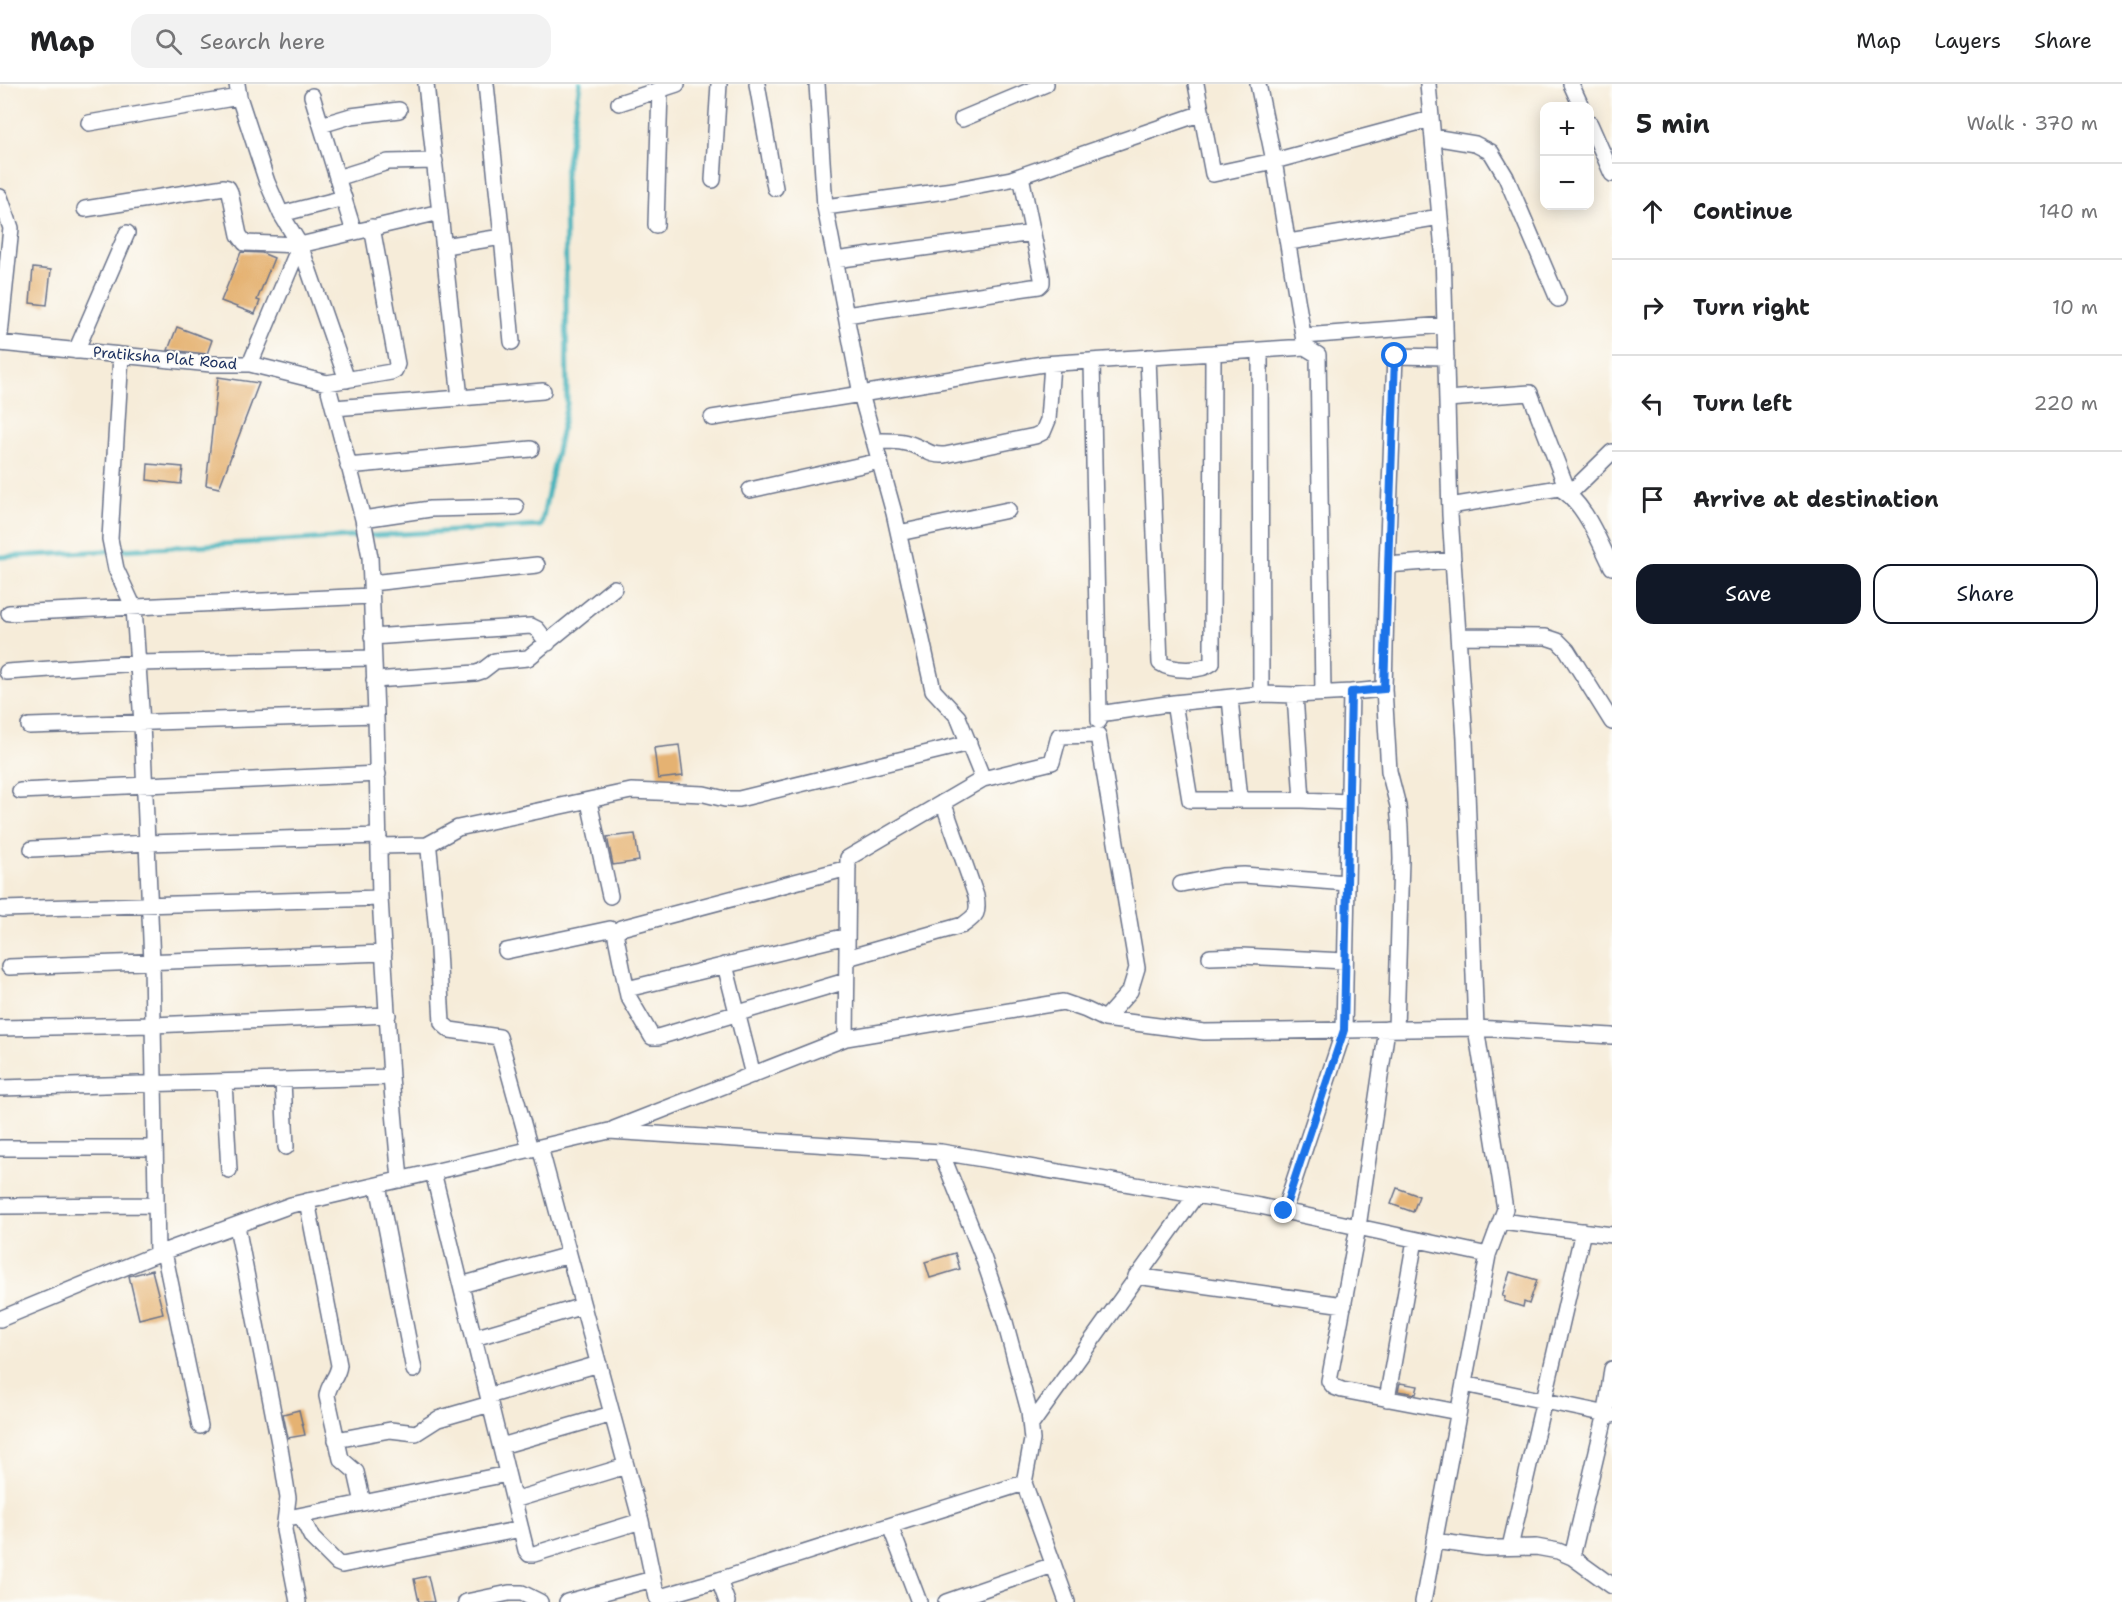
<!DOCTYPE html>
<meta charset="utf-8">
<style>
:root{--surface:#fff;--page:#f2f2f2;--text:#202124;--muted:#757577;--line:#e0e0e0;--accent:#111827}
body{margin:0;font-family:"Shantell Sans",sans-serif;background:var(--page);color:var(--text)}
.controls{position:absolute;right:18px;top:18px;display:grid;overflow:hidden;border-radius:12px;box-shadow:0 3px 15px #0003}
.controls button{width:54px;height:54px;display:grid;place-items:center;padding:0;border:0;border-bottom:2px solid var(--line);background:var(--surface);color:var(--text);font:30px sans-serif}
.stop{position:absolute;width:18px;height:18px;margin:-14px;border:4px solid #1a73e8;border-radius:50%;background:#fff}
.stop.end{background:#1a73e8;border-color:#fff;box-shadow:0 2px 6px #0008}
.list{margin:0;padding:0;list-style:none}
h2{display:flex;justify-content:space-between;align-items:center;height:78px;margin:0;padding:0 24px;font-size:26px}
h2 small{font-size:20px;font-weight:400;color:var(--muted)}
.list li{display:grid;grid-template-columns:39px 1fr auto;gap:18px;align-items:center;box-sizing:border-box;height:96px;padding:0 24px;border-top:2px solid var(--line)}
.list b{display:block;font-size:22px;white-space:nowrap}
.list em{font-size:20px;font-style:normal;color:var(--muted)}
.actions{display:flex;gap:12px;padding:18px 24px}
.actions a{flex:1;padding:14px 0;border:2px solid var(--accent);border-radius:18px;text-align:center;font-size:21px;color:var(--accent)}
.actions .main{background:var(--accent);color:#fff}
.icon{flex:none;width:33px;height:33px;fill:none;stroke:currentColor;stroke-width:2;stroke-linecap:round;stroke-linejoin:round}
.map{position:relative;flex:none;width:1612px;height:1518px;overflow:hidden}
header{display:flex;align-items:center;gap:36px;box-sizing:border-box;height:84px;padding:0 30px;background:var(--surface);border-bottom:2px solid var(--line)}
header strong{font-size:28px}
nav{display:flex;gap:33px;margin-inline-start:auto;font-size:21px}
.search{width:420px;height:54px;background:var(--page);display:flex;align-items:center;gap:15px;box-sizing:border-box;padding:0 21px;border-radius:18px;color:var(--muted);font-size:22px}
main{display:flex}
aside{flex:1;background:var(--surface)}
.map>svg:first-child{display:block}
.lines{fill:none;stroke-linecap:round;stroke-linejoin:round}
.stream{stroke:#42b2bb;stroke-width:5}
.building{fill:#e5b272}
.street-casing{stroke:#687189;stroke-width:18}
.street{stroke:#fff;stroke-width:15}
.route{stroke:#1a73e8;stroke-width:8}
.labels{text-anchor:middle;dominant-baseline:central;stroke-width:4.5;stroke-linejoin:round;paint-order:stroke}
.street-label{font-size:15px;fill:#1b2f5e;stroke:#fdfcf7}
</style>
<header>
<strong>Map</strong>
<div class="search"><svg class="icon" aria-label="search" viewBox="0 0 24 24"><circle cx="10" cy="10" r="6"/><path d="M15 15l6 6"/></svg>Search here</div>
<nav><a>Map</a><a>Layers</a><a>Share</a></nav>
</header>
<main>
<div class="map">
<svg width="1612" height="1518" viewBox="0 0 1612 1518">
<rect width="100%" height="100%" fill="#fdfcf7"/>
<filter id="ink" filterUnits="userSpaceOnUse"><feTurbulence type="fractalNoise" baseFrequency=".0167" numOctaves="2"/><feDisplacementMap in="SourceGraphic" scale="12" xChannelSelector="R" yChannelSelector="G"/><feConvolveMatrix kernelMatrix="1 2 1 2 8 2 1 2 1" color-interpolation-filters="sRGB"/></filter>
<filter id="wash" filterUnits="userSpaceOnUse"><feTurbulence type="fractalNoise" baseFrequency=".008" numOctaves="4" result="noise"/><feDisplacementMap in="SourceGraphic" scale="24" xChannelSelector="R" yChannelSelector="G"/><feGaussianBlur stdDeviation="1.35" result="paint"/><feColorMatrix in="noise" values="0 0 0 0 0 0 0 0 0 0 0 0 0 0 0 0 0 1.4 0 .05"/><feComposite in="paint" operator="in"/></filter>
<g filter="url(#wash)">
<rect width="100%" height="100%" fill="#f6ecd9"/>
<g class="lines">
<path class="stream" d="M0 473 541 442 567 320 565 90 580 0"/>
</g>
<g id="blocks">
<path class="building" d="M241 168 262 169 274 174 257 216 260 217 255 230 221 217Z
M33 184 51 186 47 221 30 219Z
M177 243 212 256 207 270 168 266Z
M218 293 259 299 219 404 206 401Z
M148 380 183 383 181 400 147 396Z
M679 661 683 692 658 695 654 664Z
M635 750 639 777 613 781 607 753Z
M1397 1104 1419 1112 1413 1128 1391 1120Z
M955 1169 960 1185 930 1194 925 1178Z
M152 1186 163 1229 139 1235 129 1192Z
M1510 1188 1537 1196 1529 1220 1524 1218 1523 1223 1504 1217 1505 1213 1502 1212Z
M1400 1299 1418 1302 1416 1310 1398 1307Z
M299 1326 305 1351 288 1354 283 1330Z
M428 1492 434 1518H419L414 1495Z"/>
</g>
</g>
<g filter="url(#ink)">
<use href="#blocks" fill-opacity="0" stroke="#687189" stroke-width="1.5"/>
<g class="lines">
<defs>
<path id="street" d="M237 0 239 13 267 98 281 130 300 161 250 280
M757 0 775 104
M817 0 825 123 861 310 1043 280 1305 263 1274 77 1213 90 1196 0
M1258 0 1274 77 1431 35
M1571 0 1581 22
M312 12 354 148
M619 19 677 0
M962 35 1046 0
M89 39 239 13
M1590 40 1612 90
M321 41 351 32 399 26
M1433 53 1475 60 1491 68 1506 93 1558 215
M337 94 388 78 435 77
M713 96 719 0
M0 113 11 144 0 251
M825 123 953 106 1011 95 1202 29
M85 125 224 103 228 104 230 108 239 151 245 159 300 161 440 128
M281 130 344 114
M656 141 660 5
M502 153 512 258
M1289 158 1440 133
M300 161 347 296
M444 162 502 153 486 0
M835 176 1033 149
M846 231 1039 202 1042 199V194L1021 92
M1304 252 1445 241
M0 259 211 280H250L327 299 391 288 395 286 397 280 372 143
M1305 263 1318 271 1323 609
M1260 266 1261 610
M76 267 127 149
M121 271 110 455 116 485 134 524 142 639 152 879 157 1170
M1148 273 1160 579C1172 587 1200 588 1212 579V570L1213 269
M1092 277 1099 630
M327 299 363 435 370 473 376 631 380 814 391 993 400 1096
M460 314 543 307
M1447 315 1530 309 1569 410 1612 368
M334 324 460 314 426 0
M874 357C887 357 901 356 913 361 927 366 930 372 945 371L1035 352 1043 348 1048 336 1052 280
M348 382 531 365
M750 406 880 377
M1450 422 1559 404C1585 418 1599 458 1612 483
M363 435 430 425 516 423
M899 449 1008 426
M1387 481 1395 272 1446 273
M371 499 537 481
M9 529 371 512
M1458 552 1546 553 1558 557 1567 566 1612 638
M372 553 531 542 537 545 548 559
M7 588 138 579 373 574
M374 596 476 589 482 587 495 577 528 574 614 504
M1384 605 1389 687 1398 722 1400 743 1401 775 1396 945
M1230 614 1240 716
M1174 619 1261 610 1295 611
M1099 637V630L1174 619 1190 716H1302
M29 642 376 631
M983 695 1052 678 1059 652 1098 651 1137 884 1130 907 1105 935
M20 707 378 690
M589 718 610 812
M1349 718 1302 716 1295 611 1351 608
M427 761 458 744 631 707 704 710 725 715H739L969 659
M379 762 427 761 429 766 437 848 442 939 450 946 499 953 530 1065
M32 765 148 759 379 752
M1181 800 1222 792 1244 791 1347 799
M3 825 380 814
M506 867 610 845 616 848
M1210 873 1241 872 1345 877
M847 874 963 841C977 831 979 829 976 812L943 718
M725 881 753 991
M9 883 384 869
M846 897 658 953H652L628 912 616 853V848L621 844 848 784
M627 905 847 852
M0 944 153 941 388 931
M1387 945 1358 1143 1329 1297 1334 1303 1342 1306 1458 1328
M846 954 1063 918 1086 926 1105 935 1204 948 1476 944 1612 952
M283 996 286 1063
M224 998 229 1086
M0 1004 391 993
M614 1045 846 954 848 774 983 695 958 633 933 606 894 429 861 310 712 334
M540 1063 641 1437 657 1514 719 1496 727 1518
M0 1064H154
M941 1068 983 1173 1005 1238 1029 1327 1032 1356 1024 1399
M433 1088 526 1466 529 1470H534L641 1437
M378 1101 414 1286
M307 1117 339 1281C338 1293 328 1300 327 1312L341 1375 356 1388 363 1419
M0 1122 156 1121
M1284 1127 1344 946 1351 608 1384 605 1387 481 1453 476
M1501 1137 1612 1151
M237 1142 280 1364 288 1414 284 1446 298 1518
M164 1168 200 1342
M1136 1192 1344 1221
M461 1201 569 1171
M0 1235 157 1170 291 1121 609 1047 941 1068 1260 1122 1488 1171
M474 1254 583 1222
M1464 1300 1612 1331
M488 1312 599 1280
M1387 1315 1415 1156
M1031 1341 1196 1111
M336 1356 390 1346 416 1349 438 1335 490 1320
M501 1362 612 1330
M514 1416 626 1382
M301 1432 312 1454 337 1479 342 1481 521 1445
M293 1433 507 1390
M890 1442 919 1518
M1434 1457 1486 1464 1536 1463 1558 1467 1572 1473 1612 1502
M1510 1463 1583 1147
M1572 1473 1606 1329 1612 1285
M719 1496 1024 1399 1067 1518
M466 1518 509 1509H522L540 1518
M567 1518 653 1495
M946 1518 1053 1481
M1423 1518 1488 1171 1505 1125 1476 944 1465 655 1450 431 1443 167 1428 0"/>
</defs>
<use href="#street" class="street-casing"/>
<use href="#street" class="street"/>
</g>
</g>
<g class="lines" filter="url(#ink)">
<path class="route" d="M1284 1127 1344 946 1351 608 1384 605 1395 272"/>
</g>
<g class="labels">
<g class="street-label">
<text transform="translate(165 274) rotate(5)">Pratiksha Plat Road</text>
</g>
</g>
</svg>
<div class="controls">
<button>+</button>
<button>−</button>
</div>
<div class="stop" style="left:1395px;top:272px"></div>
<div class="stop end" style="left:1284px;top:1127px"></div>
</div>
<aside>
<h2>5 min<small>Walk · 370 m</small></h2>
<ul class="list">
<li><svg class="icon" aria-label="ahead" viewBox="0 0 24 24"><path d="M12 20V5M6 11l6-6 6 6"/></svg><div><b>Continue</b></div><em>140 m</em></li>
<li><svg class="icon" aria-label="right" viewBox="0 0 24 24"><path d="M7 20v-9h11M14 6l5 5-5 5"/></svg><div><b>Turn right</b></div><em>10 m</em></li>
<li><svg class="icon" aria-label="left" viewBox="0 0 24 24"><path d="M17 20v-9H6M10 6l-5 5 5 5"/></svg><div><b>Turn left</b></div><em>220 m</em></li>
<li><svg class="icon" aria-label="arrive" viewBox="0 0 24 24"><path d="M6 21V4h12l-3 4 3 4H6"/></svg><div><b>Arrive at destination</b></div></li>
</ul>
<div class="actions"><a class="main">Save</a><a>Share</a></div>
</aside>
</main>
